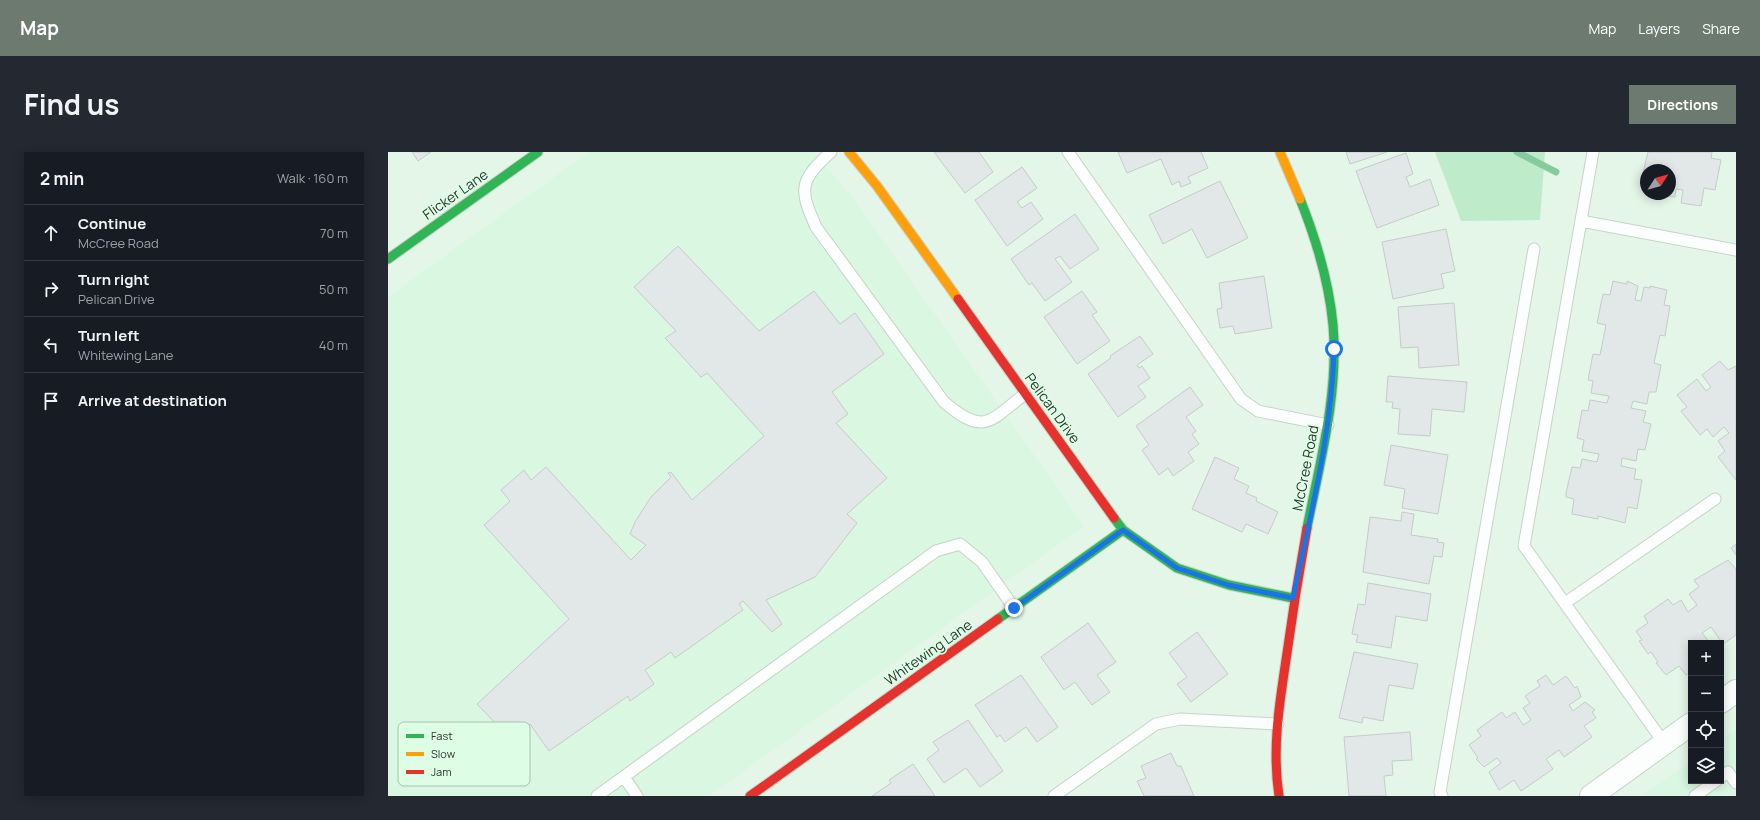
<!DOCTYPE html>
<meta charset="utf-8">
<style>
:root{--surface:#171b24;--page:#242831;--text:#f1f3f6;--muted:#9ea1a6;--line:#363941;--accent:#6c7a6f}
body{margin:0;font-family:Manrope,sans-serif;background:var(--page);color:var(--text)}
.controls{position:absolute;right:12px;bottom:12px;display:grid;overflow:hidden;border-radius:0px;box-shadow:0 2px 10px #0003}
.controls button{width:36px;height:36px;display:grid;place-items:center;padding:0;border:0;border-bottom:1px solid var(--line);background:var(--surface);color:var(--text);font:20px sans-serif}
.compass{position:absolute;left:1252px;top:12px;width:36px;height:36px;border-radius:50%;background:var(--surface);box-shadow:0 2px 10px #0003;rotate:54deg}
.stop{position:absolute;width:12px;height:12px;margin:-9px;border:3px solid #1a73e8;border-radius:50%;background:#fff}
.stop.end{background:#1a73e8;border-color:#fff;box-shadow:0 1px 4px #0008}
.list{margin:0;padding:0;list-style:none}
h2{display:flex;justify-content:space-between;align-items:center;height:52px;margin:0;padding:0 16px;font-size:17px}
h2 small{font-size:13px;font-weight:400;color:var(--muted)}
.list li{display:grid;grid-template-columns:26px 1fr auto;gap:12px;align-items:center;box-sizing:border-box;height:56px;padding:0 16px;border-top:1px solid var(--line)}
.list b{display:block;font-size:15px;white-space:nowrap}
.list p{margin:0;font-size:13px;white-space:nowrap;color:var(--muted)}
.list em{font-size:13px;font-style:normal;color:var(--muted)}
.icon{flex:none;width:22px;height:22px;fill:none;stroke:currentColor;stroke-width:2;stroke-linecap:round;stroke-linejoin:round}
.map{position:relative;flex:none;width:1348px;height:644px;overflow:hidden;border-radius:0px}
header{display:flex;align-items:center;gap:24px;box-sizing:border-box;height:56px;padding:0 20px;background:var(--accent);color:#fff}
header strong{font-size:19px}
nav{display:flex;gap:22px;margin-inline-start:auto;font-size:14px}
.intro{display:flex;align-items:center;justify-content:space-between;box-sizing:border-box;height:96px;padding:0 24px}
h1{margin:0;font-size:28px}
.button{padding:10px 18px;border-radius:0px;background:var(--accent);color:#fff;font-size:14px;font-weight:700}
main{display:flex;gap:24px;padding:0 24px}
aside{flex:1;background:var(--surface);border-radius:0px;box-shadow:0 2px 10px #0003}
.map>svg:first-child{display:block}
.built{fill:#d9f7e1}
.green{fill:#beeccb}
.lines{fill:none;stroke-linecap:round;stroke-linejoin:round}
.stream{stroke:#86cb9d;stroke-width:7}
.building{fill:#e2e7e7;stroke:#c6cbca}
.lane-casing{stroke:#c5d3c8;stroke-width:13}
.street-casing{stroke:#c5d3c8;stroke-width:24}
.fast-casing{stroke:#c5d3c8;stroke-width:11}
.slow-casing{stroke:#c5d3c8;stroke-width:11}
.jam-casing{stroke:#c5d3c8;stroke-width:11}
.lane{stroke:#fbfefc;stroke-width:11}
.street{stroke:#fbfefc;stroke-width:22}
.fast{stroke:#30b455;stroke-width:9}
.slow{stroke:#ff9f0a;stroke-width:9}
.jam{stroke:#e5322d;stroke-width:9}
.route{stroke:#1a73e8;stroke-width:5}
.labels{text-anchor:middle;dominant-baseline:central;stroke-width:3.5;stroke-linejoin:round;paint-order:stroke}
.street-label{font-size:14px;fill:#2b372e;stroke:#ddfde5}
.key{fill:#ddfde5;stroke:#a8c2ae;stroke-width:1}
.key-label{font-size:11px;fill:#2b372e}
</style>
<header>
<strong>Map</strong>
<nav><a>Map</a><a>Layers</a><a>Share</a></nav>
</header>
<div class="intro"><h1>Find us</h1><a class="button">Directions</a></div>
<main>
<aside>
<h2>2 min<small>Walk · 160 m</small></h2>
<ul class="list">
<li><svg class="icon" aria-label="ahead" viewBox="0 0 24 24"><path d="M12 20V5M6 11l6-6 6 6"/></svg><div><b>Continue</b><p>McCree Road</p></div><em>70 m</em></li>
<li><svg class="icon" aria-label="right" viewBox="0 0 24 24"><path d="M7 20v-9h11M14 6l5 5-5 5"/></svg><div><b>Turn right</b><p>Pelican Drive</p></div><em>50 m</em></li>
<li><svg class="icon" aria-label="left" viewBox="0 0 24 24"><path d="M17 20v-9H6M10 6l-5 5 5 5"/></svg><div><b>Turn left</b><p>Whitewing Lane</p></div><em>40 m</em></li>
<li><svg class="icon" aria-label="arrive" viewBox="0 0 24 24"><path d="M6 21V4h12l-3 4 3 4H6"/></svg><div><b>Arrive at destination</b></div></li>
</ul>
</aside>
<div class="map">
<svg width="1348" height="644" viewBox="0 0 1348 644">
<rect width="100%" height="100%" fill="#e4f6e8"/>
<path class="built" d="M201 0H426L465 46 696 374 321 644H0V145Z
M1348 577V644H1253L1303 609V629H1333V587Z"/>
<path class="green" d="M1047 0H1157L1152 68 1073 69Z"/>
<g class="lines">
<path class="stream" d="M1129 0 1168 20"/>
</g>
<path class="building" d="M24 0H43L30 9Z
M546 0H591L605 20 577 41Z
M730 0H813L820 16 800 25 803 31 793 35 791 29 784 33 773 7 739 21Z
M958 0H999L962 12Z
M1260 0H1324L1323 6 1333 8 1327 38 1316 36 1313 54 1293 51 1295 38 1288 37 1287 45 1267 42H1282V18H1258V26L1254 25Z
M1018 1 1025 22 1018 25 1022 35 1042 27 1051 53 989 76 968 19Z
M634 15 649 36 629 50 634 56 643 50 655 67 619 94 587 48Z
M832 29 860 86 819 106 804 77 775 92 761 63Z
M687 62 711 97 682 117 672 104 667 107 684 130 657 149 644 131 641 133 623 107Z
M1058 77 1067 119 1053 122 1056 136 1005 147 994 90Z
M290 94 371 179 426 139 452 172 467 161 496 202 444 240 460 262 448 271 499 326 459 362 469 371 427 425 378 448 394 472 384 480 355 449 351 452 355 458 287 506 283 500 257 518 266 532 242 549 240 544 161 599 142 572 130 581 124 571 114 578 89 552 181 467 96 373 122 349 113 338 136 318 143 328 158 315 243 408 258 393 242 382 247 370 263 345 283 325 280 321 283 320 304 348 376 284 319 221 313 225 279 188 277 186 288 179 246 135Z
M876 124 884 176 847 182 845 174 832 176 829 157 834 156 831 131Z
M1225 129 1239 132V129L1250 134 1247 148 1253 149 1256 135 1262 136V134L1279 138 1276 153 1282 154 1277 184 1272 183 1266 211 1273 213 1268 240H1261L1259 252 1245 249 1243 256 1258 259 1255 270 1263 272 1257 298 1250 297 1248 309 1234 306 1233 314 1248 317 1246 327 1254 328 1249 357 1240 355 1237 371 1210 364V367L1184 362 1186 347 1178 345V341L1184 315 1192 316 1194 307 1209 310 1211 302 1194 299 1196 288 1189 286 1194 258 1200 259 1202 248 1219 251 1221 244 1203 241 1205 229 1200 228 1205 202 1212 203 1218 173 1209 171 1215 142 1222 143Z
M694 139 709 160 704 163 722 189 689 212 656 165Z
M1066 151 1071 213 1031 216 1030 195 1013 196 1010 155Z
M752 184 765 202 749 213 751 216 754 214 762 226 750 234 758 245 730 265 700 222 723 206 722 204Z
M1332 209 1340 218 1348 214V328L1330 305 1337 299 1330 289 1341 281 1336 275 1325 285 1319 277 1312 283 1293 259 1299 255 1289 243 1309 227 1318 239 1323 235 1314 223Z
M1000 224 1079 230 1076 260 1044 257 1042 284 1010 282 1012 257 1004 256 1005 250H998Z
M802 235 815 253 798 265 808 279 804 282 811 292 800 300 806 309 785 324 780 316 771 323 754 298 761 293 748 274Z
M1003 293 1060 303 1050 362 1014 356 1017 337 996 333Z
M827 305 851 316 846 327 861 334 858 341 869 346 868 349 890 360 880 382 858 372 854 380 804 357Z
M1014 360 1026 362 1023 383 1050 387 1049 390 1056 391 1054 405 1046 404 1041 432 975 420 982 365 1013 369Z
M1348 392V403L1343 396Z
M1340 408 1348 417V483L1335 492 1323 475 1314 481 1322 491H1303V520L1298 523 1291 514 1278 523 1268 511 1270 510 1263 500 1260 502 1251 489 1254 488 1248 479 1260 471 1256 464 1280 447 1285 453 1293 448 1300 460 1309 453 1301 442 1311 435 1306 428Z
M980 431 1043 442 1039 469 1008 464 1003 496 968 490 970 483 964 482 970 452 977 453Z
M700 471 728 510 709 523 722 540 704 553 687 530 676 538 653 505Z
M809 480 840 522 803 550 789 532 799 525 781 501Z
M966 500 1030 512 1025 537 1001 533 995 569 975 565 974 571 951 566Z
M633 523 670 575 649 590 638 575 617 590 612 583 609 585 587 553Z
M1158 523 1165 533 1178 524 1187 536 1189 534 1193 545 1181 553 1185 559 1197 550 1207 558 1204 560 1208 566 1196 574 1204 585 1176 605 1171 598 1158 607 1165 617 1133 639 1126 628 1111 638 1101 620 1113 611 1109 606 1096 615 1088 607 1090 606 1081 593 1093 584 1089 578 1114 560 1118 566 1127 560 1135 573 1143 568 1135 556 1142 551 1137 544 1152 534 1149 529Z
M580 568 615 619 592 635 578 616 556 631 539 607 551 598 545 590Z
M1022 580 1024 608 1004 609 1005 623 996 624 998 644H961L956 585Z
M783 601 789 614H793L806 644H756L749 629 758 626 753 614Z
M525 612 547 644H484L503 631 501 628Z"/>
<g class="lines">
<defs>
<path id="lane" d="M443 0C411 29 411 37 428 75L556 250C596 284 601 270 637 242
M680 0 853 247 870 259 940 273
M1205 0 1136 394 1276 591
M1193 69 1348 98
M1177 451 1327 347
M236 625 249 644
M1333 625 1340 620 1348 631
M209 644 548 399 572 392 594 410 626 456
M666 644 768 572 792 567 890 572
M1054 644 1052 640 1146 97
M1307 644 1328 629"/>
<path id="street" d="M1333 550 1348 539
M1203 644 1303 572"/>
<path id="fast" d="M912 47C928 87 941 129 945 173 951 241 932 310 919 376
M0 107 150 0
M726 366 735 378 789 416 841 433 905 446
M610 467 735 378"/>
<path id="slow" d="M461 0 489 34 570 147
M892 0 912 47"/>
<path id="jam" d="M570 147 726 366
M362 644 610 467
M891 644C884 598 891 554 898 508 904 464 911 420 919 376"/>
</defs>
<use href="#lane" class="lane-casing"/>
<use href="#street" class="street-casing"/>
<use href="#fast" class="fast-casing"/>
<use href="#slow" class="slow-casing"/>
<use href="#jam" class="jam-casing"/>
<use href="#lane" class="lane"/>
<use href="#street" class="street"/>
<use href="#fast" class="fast"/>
<use href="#slow" class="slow"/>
<use href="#jam" class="jam"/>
</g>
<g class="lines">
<path class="route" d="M626 456 735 378 789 416 840 433 905 446C922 364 944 281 946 197"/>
</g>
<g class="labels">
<g class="street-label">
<text transform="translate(67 42) rotate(-35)">Flicker Lane</text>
<text transform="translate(665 256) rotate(54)">Pelican Drive</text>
<text transform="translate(917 316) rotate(-79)">McCree Road</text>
<text transform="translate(540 500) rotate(-35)">Whitewing Lane</text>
</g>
</g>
<rect x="10" y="570" width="132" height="64" rx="6" class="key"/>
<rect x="18" y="582" width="18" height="4" fill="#30b455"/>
<rect x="18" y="600" width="18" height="4" fill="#ff9f0a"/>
<rect x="18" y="618" width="18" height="4" fill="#e5322d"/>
<g class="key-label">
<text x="43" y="588">Fast</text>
<text x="43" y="606">Slow</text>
<text x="43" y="624">Jam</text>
</g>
</svg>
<div class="controls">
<button>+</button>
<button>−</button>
<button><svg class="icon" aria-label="locate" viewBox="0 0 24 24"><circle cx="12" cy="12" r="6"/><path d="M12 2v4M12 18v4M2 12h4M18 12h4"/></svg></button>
<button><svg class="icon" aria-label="layers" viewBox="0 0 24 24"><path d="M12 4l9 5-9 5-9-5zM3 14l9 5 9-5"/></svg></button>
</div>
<svg class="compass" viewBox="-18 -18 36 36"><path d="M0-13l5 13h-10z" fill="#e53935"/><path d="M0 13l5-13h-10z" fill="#9ea1a6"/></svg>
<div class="stop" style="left:946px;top:197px"></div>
<div class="stop end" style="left:626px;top:456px"></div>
</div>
</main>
